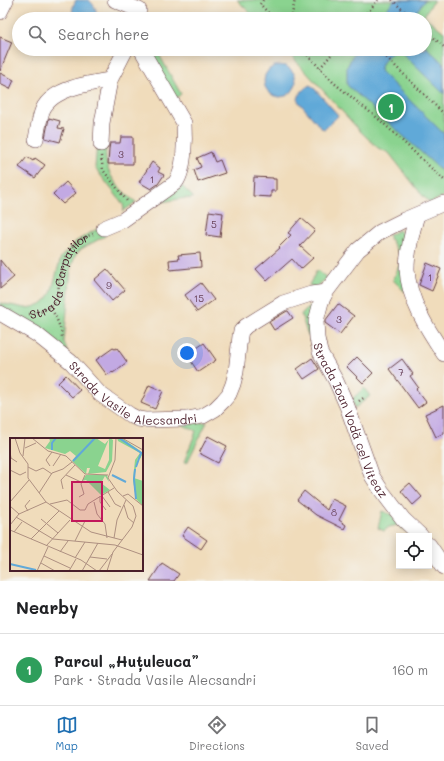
<!DOCTYPE html>
<meta charset="utf-8">
<style>
:root{--surface:#fff;--page:#f2f2f2;--text:#202124;--muted:#757577;--line:#e0e0e0;--accent:#1f6fb2}
body{margin:0;font-family:Mali,sans-serif;background:var(--page);color:var(--text)}
.controls{position:absolute;right:12px;bottom:12px;display:grid;overflow:hidden;border-radius:0px;box-shadow:0 2px 10px #0003}
.controls button{width:36px;height:36px;display:grid;place-items:center;padding:0;border:0;border-bottom:1px solid var(--line);background:var(--surface);color:var(--text);font:20px sans-serif}
.you{position:absolute;left:187px;top:353px;width:14px;height:14px;margin:-10px;border:3px solid #fff;border-radius:50%;background:#1a73e8;box-shadow:0 0 0 6px #1a73e833}
.badge{display:grid;place-items:center;width:26px;height:26px;border-radius:50%;background:var(--accent);color:#fff;font-size:13px;font-weight:700}
.pin{position:absolute;translate:-50% -50%;border:2px solid #fff;box-shadow:0 1px 4px #0006}
.list{margin:0;padding:0;list-style:none}
h2{display:flex;justify-content:space-between;align-items:center;height:52px;margin:0;padding:0 16px;font-size:17px}
h2 small{font-size:13px;font-weight:400;color:var(--muted)}
.list li{display:grid;grid-template-columns:26px 1fr auto;gap:12px;align-items:center;box-sizing:border-box;height:72px;padding:0 16px;border-top:1px solid var(--line)}
.list b{display:block;font-size:15px;white-space:nowrap}
.list p{margin:0;font-size:13px;white-space:nowrap;color:var(--muted)}
.list em{font-size:13px;font-style:normal;color:var(--muted)}
.icon{flex:none;width:22px;height:22px;fill:none;stroke:currentColor;stroke-width:2;stroke-linecap:round;stroke-linejoin:round}
.map{position:relative;flex:none;width:444px;height:581px;overflow:hidden}
.search{position:absolute;background:var(--surface);box-shadow:0 2px 10px #0003;left:12px;right:12px;top:12px;height:44px;display:flex;align-items:center;gap:10px;box-sizing:border-box;padding:0 14px;border-radius:22px;color:var(--muted);font-size:15px}
.sheet{height:124px;background:var(--surface)}
nav{display:flex;justify-content:space-around;align-items:center;box-sizing:border-box;height:56px;border-top:1px solid var(--line);background:var(--surface);font-size:11px;color:var(--muted)}
nav a{display:grid;justify-items:center;gap:2px}
nav .on{color:var(--accent)}
.map>svg:first-child{display:block}
.green{fill:#8ad38f;stroke:#6a795d}
.water{fill:#61a9d8;stroke:#566482}
.building{fill:#c2a9e3}
.lines{fill:none;stroke-linecap:round;stroke-linejoin:round}
.minor-casing{stroke:#633b41;stroke-width:16}
.path{stroke:#633b41;stroke-width:2.5;stroke-dasharray:1 3;stroke-linecap:butt}
.minor{stroke:#fff;stroke-width:15}
.labels{text-anchor:middle;dominant-baseline:central;stroke-width:4;stroke-linejoin:round;paint-order:stroke}
.number-label{font-size:10px;fill:#684259}
.street-label{font-size:12px;fill:#4a1f2b;stroke:#f6f6f2}
.inset-river{fill:none;stroke:#61a9d8;stroke-width:2}
.inset-road{fill:none;stroke:#ae9081;stroke-width:1}
.view{fill:#c2185b;fill-opacity:0.15;stroke:#c2185b;stroke-width:2}
.inset-edge{fill:none;stroke:#4a1f2b;stroke-width:2}
</style>
<div class="map">
<svg width="444" height="581" viewBox="0 0 444 581">
<rect width="100%" height="100%" fill="#f6f6f2"/>
<filter id="ink" filterUnits="userSpaceOnUse"><feTurbulence type="fractalNoise" baseFrequency=".025" numOctaves="2"/><feDisplacementMap in="SourceGraphic" scale="8" xChannelSelector="R" yChannelSelector="G"/><feConvolveMatrix kernelMatrix="1 2 1 2 8 2 1 2 1" color-interpolation-filters="sRGB"/></filter>
<filter id="wash" filterUnits="userSpaceOnUse"><feTurbulence type="fractalNoise" baseFrequency=".012" numOctaves="4" result="noise"/><feDisplacementMap in="SourceGraphic" scale="16" xChannelSelector="R" yChannelSelector="G"/><feGaussianBlur stdDeviation="0.9" result="paint"/><feColorMatrix in="noise" values="0 0 0 0 0 0 0 0 0 0 0 0 0 0 0 0 0 1.4 0 .05"/><feComposite in="paint" operator="in"/></filter>
<g filter="url(#wash)">
<rect width="100%" height="100%" fill="#f0dcbb"/>
<path class="green" d="M237 0H434L424 16 444 32V196L430 203 422 195 389 153 378 148 361 132 285 49H425V19H256Z
M147 49H156L181 94 175 99Z
M97 141 106 142C106 149 105 158 107 165 110 180 124 193 136 202L122 212 124 210 123 204 95 168Z
M182 186 193 197 191 199 185 198 151 204Z
M102 226 105 236 81 249 75 256 71 268 64 342 68 352 0 308V303L25 308 33 307 41 304 47 299 51 293 61 257 75 242Z
M399 230 404 236 405 292 393 280 402 259 388 235Z
M317 270 327 278 315 288 309 285Z
M316 303 317 356 306 330 301 314Z
M364 388 370 396 355 408 352 399Z
M207 422 187 463 184 462 196 431 180 424Z
M382 511 392 515 411 536 398 525 389 527 384 531 378 528Z"/>
<path class="water" d="M76 0H89C95 6 99 12 94 19 79 19 66 19 76 0Z
M394 0H425L411 19H379Z
M425 46 444 64V94L399 50C390 51 381 62 380 71L444 134V173L347 85V67L356 49H425Z
M264 81a16 16 0 1 1 32 0a16 16 0 1 1-32 0Z
M310 85 313 87 338 115 337 117 325 129 321 128 298 101C298 94 304 88 310 85Z"/>
<g id="blocks">
<path class="building" d="M0 37 12 42 0 71Z
M0 73 14 80 10 89 0 84Z
M49 118 60 121 58 128 64 129 60 142 45 138Z
M121 137H133V164H108L109 149 110 143H120Z
M211 152 215 162 220 160 225 173 198 182 194 170 201 167 197 158Z
M27 157 33 161 35 158 45 165 35 178 19 167Z
M152 162 160 168 158 172 164 175 158 184 151 189 139 182Z
M254 177 273 178V179H276V191H271V197L253 196Z
M66 182 76 193 63 204 53 194Z
M209 211 223 213 220 237 206 235Z
M301 218 315 230 300 246 313 258 301 269 292 259 267 281 256 269 280 248 279 247 291 235 288 233Z
M200 253 201 267 170 270 169 260 179 259 178 255Z
M0 260 14 277 0 289Z
M427 263 441 269 432 291 419 285Z
M107 269 125 290 112 301 94 280Z
M201 283 214 300 197 312 185 295Z
M338 304 354 316 340 334 325 323V321Z
M287 311H288L293 318 274 330 269 322Z
M204 343 216 360 198 372 187 355Z
M113 348 115 349 117 348 127 362 113 373 112 372 107 375 96 360Z
M357 357 373 373 363 383 347 367Z
M312 358 319 369 304 379 297 369Z
M402 359 413 374 410 376 418 387 416 389 426 402 418 408 389 369Z
M66 375 80 390 72 397 58 383Z
M149 385 163 391 155 409 141 403Z
M444 405V433L436 437 425 414Z
M208 436 227 446 218 463 199 453Z
M410 483 422 497 413 505 401 491Z
M304 491 327 510 332 499 346 506 339 520 346 525 344 529 316 515 297 500Z
M188 527 207 540 201 549 182 536Z
M162 563 179 574 174 581H150Z"/>
</g>
</g>
<g filter="url(#ink)">
<use href="#blocks" fill-opacity="0" stroke="#633b41" stroke-width="1"/>
<g class="lines">
<defs>
<g id="minor">
<path d="M115 0 139 10"/>
<path d="M0 12 6 0"/>
<path d="M36 139C38 129 39 118 43 109 53 88 90 83 110 80"/>
<path d="M101 144 102 123 110 80 126 49"/>
<path d="M417 215C412 232 407 251 407 269 408 299 428 330 444 354"/>
<path d="M104 228 123 220 175 183C185 172 185 138 184 123L141 49"/>
<path id="s2" d="M326 292 321 302 316 321 317 338 320 352 336 381 347 406 372 476 381 490 403 519 421 536"/>
<path id="s3" d="M0 313 36 334 71 362 100 394 130 415 138 419 145 420 187 419 203 416 215 409 223 401 229 394 233 384 236 372 240 336 241 331 246 326 283 303 311 294 326 292 358 250 380 232 404 220 444 203"/>
<path d="M429 545 444 567"/>
</g>
</defs>
<use href="#minor" class="minor-casing"/>
<g class="path">
<path d="M263 0 260 4 274 19"/>
<path d="M392 0 413 19"/>
<path d="M291 19 295 0"/>
<path d="M362 19 378 0"/>
<path d="M425 30 444 47"/>
<path d="M302 49 334 83 381 121 444 180"/>
<path d="M378 49 444 114"/>
<path d="M320 68 336 49"/>
<path d="M101 156 103 170 127 201"/>
<path d="M50 306C55 316 61 326 62 337"/>
<path id="s1" d="M29 314C38 314 51 309 56 300 57 298 58 294 58 291 59 286 59 281 60 276 62 265 66 255 72 247 77 240 85 237 93 234"/>
<path d="M359 401 365 397"/>
</g>
<use href="#minor" class="minor"/>
</g>
</g>
<g class="labels">
<g class="number-label">
<text x="121" y="154">3</text>
<text x="152" y="179">1</text>
<text x="214" y="224">5</text>
<text x="430" y="277">1</text>
<text x="109" y="285">9</text>
<text x="199" y="298">15</text>
<text x="339" y="319">3</text>
<text x="401" y="372">7</text>
<text x="334" y="512">8</text>
</g>
<g class="street-label">
<text stroke="none"><textPath href="#s1" startOffset="54">Strada Carpaților</textPath></text>
<text stroke="none"><textPath href="#s3" startOffset="161">Strada Vasile Alecsandri</textPath></text>
<text stroke="none"><textPath href="#s2" startOffset="137">Strada Ioan Vodă cel Viteaz</textPath></text>
</g>
</g>
<g transform="translate(10 438)">
<rect width="133" height="133" fill="#f0dcbb"/>
<path d="M39 0H86L95 6 100 0 103 2 102 23 96 34 78 36 80 30H77L76 36 62 23 66 18 60 13 55 16 35 10 40 3ZM99 1V22L95 31 88 28ZM107 0H112L133 15 130 21 128 20 124 40 133 43V68L126 61 123 42 125 22 130 15 108 3ZM76 37H97L99 44 95 38 91 45 100 52 91 57 76 42 72 43Z" fill="#8ad38f" fill-rule="evenodd"/>
<path class="inset-river" d="M109 0 133 16M42 12V5L46 0M63 23 85 0M126 29 131 15M125 31 124 41 126 61M102 37 116 44M0 126 26 132"/>
<path class="inset-road" d="M5 0 10 15 18 26V40L36 64 81 94 112 102M22 0 38 13 56 18 75 36 98 37M112 0 133 12M15 10 26 5M0 14 1 20 7 24M13 18 15 0M40 28 36 22 42 14M43 28 51 16M18 29 26 33 33 30 42 36M0 32 10 37 16 34M56 37 71 44M53 51 51 42 65 27M98 54 105 66 111 69M29 55 42 35 53 31 62 24M90 58V64L96 72M92 58 100 69M113 58 118 56 133 68M69 59 74 56 71 46 75 37M0 64 19 42M84 64 87 76 95 86 97 100M40 66 57 62 70 72H75L78 66 104 50M114 67 118 80 124 85M0 68 9 76M18 73 15 68 20 62M6 79 43 101 105 107 133 117M31 81 48 95M0 87 9 76 36 64M0 92 71 122 87 133M4 94 12 84M104 100 107 82 116 62M21 101 49 73M65 103 75 83M36 108 60 82M50 114 58 103M34 118 60 130M80 119 97 121M65 120 75 104M31 125 45 133M27 133 38 109M59 133 66 121M72 133 88 105M89 133 102 116M97 133 103 114 122 89 126 78 123 68 107 53 98 40 105 22 106 0"/>
<path class="view" d="M62 44H92V83H62Z"/>
<rect width="133" height="133" class="inset-edge"/>
</g>
</svg>
<div class="controls">
<button><svg class="icon" aria-label="locate" viewBox="0 0 24 24"><circle cx="12" cy="12" r="6"/><path d="M12 2v4M12 18v4M2 12h4M18 12h4"/></svg></button>
</div>
<div class="you"></div>
<div class="pin badge" style="left:391px;top:107px;background:#2e9e5b">1</div>
<div class="search"><svg class="icon" aria-label="search" viewBox="0 0 24 24"><circle cx="10" cy="10" r="6"/><path d="M15 15l6 6"/></svg>Search here</div>
</div>
<section class="sheet">
<h2>Nearby<small></small></h2>
<ul class="list">
<li><span class="badge" style="background:#2e9e5b">1</span><div><b>Parcul „Huțuleuca”</b><p>Park · Strada Vasile Alecsandri</p></div><em>160 m</em></li>
</ul>
</section>
<nav>
<a class="on"><svg class="icon" aria-label="map" viewBox="0 0 24 24"><path d="M3 6l6-2 6 2 6-2v14l-6 2-6-2-6 2zM9 4v14M15 6v14"/></svg>Map</a>
<a><svg class="icon" aria-label="directions" viewBox="0 0 24 24"><path d="M12 3l9 9-9 9-9-9zM9 14v-3h6M13 9l2 2-2 2"/></svg>Directions</a>
<a><svg class="icon" aria-label="saved" viewBox="0 0 24 24"><path d="M7 4h10v16l-5-4-5 4z"/></svg>Saved</a>
</nav>
